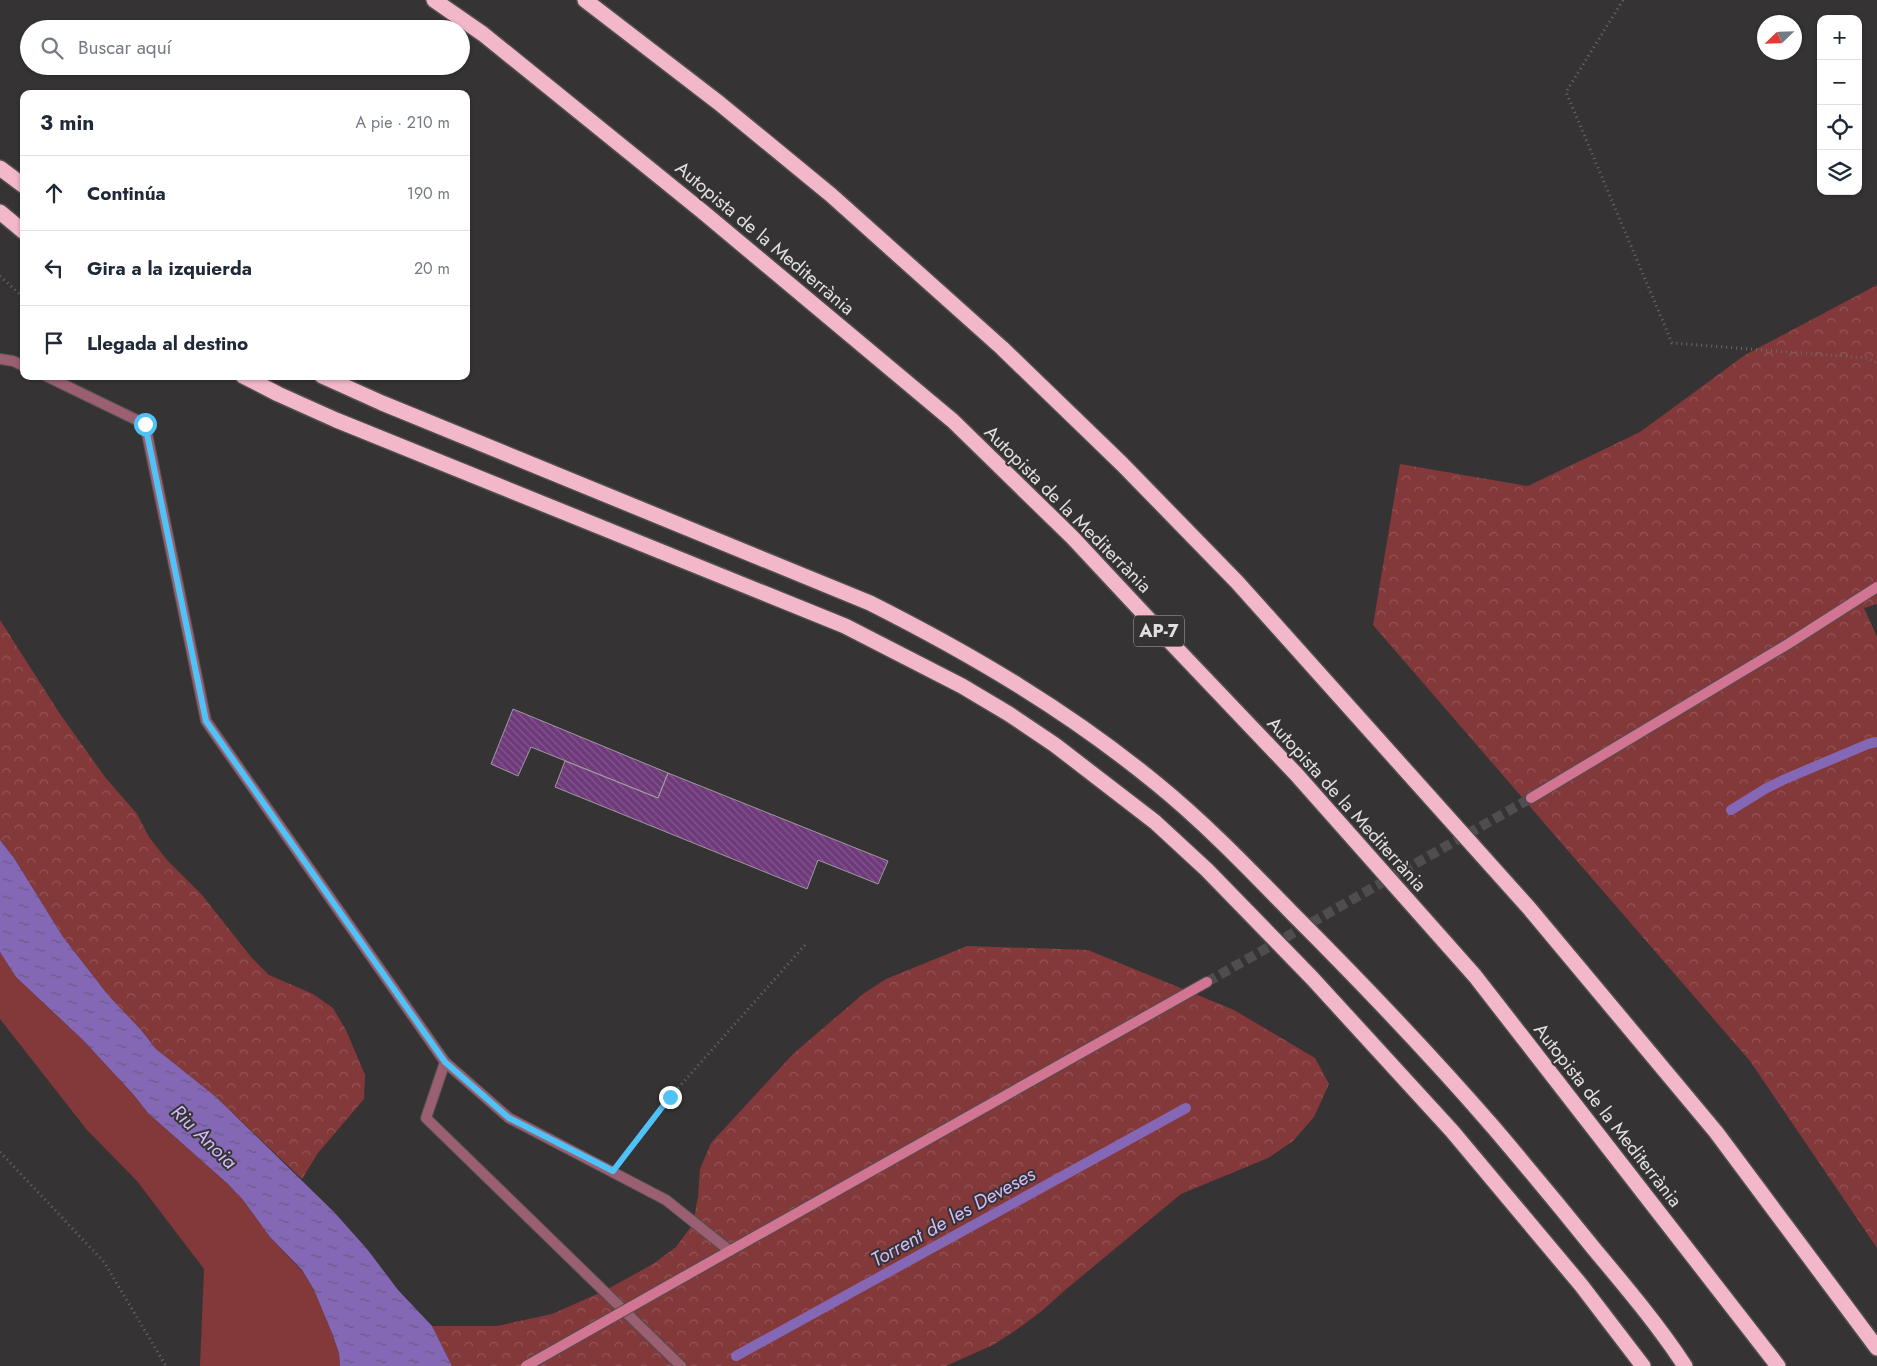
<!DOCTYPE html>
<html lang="es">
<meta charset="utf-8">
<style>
:root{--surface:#fff;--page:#f6f6f7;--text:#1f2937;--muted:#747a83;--line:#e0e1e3}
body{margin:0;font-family:Jost,sans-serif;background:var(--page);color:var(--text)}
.controls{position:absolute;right:15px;top:15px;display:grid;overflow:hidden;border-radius:10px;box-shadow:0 1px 4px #0004}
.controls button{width:45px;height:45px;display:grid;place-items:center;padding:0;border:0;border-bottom:1px solid var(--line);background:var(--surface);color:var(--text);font:25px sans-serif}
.compass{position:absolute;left:1757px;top:15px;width:45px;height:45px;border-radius:50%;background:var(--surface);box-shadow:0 1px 4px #0004;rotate:247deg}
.stop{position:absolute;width:15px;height:15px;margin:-11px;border:4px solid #4fc3f7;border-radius:50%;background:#fff}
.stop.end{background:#4fc3f7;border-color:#fff;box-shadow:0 1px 5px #0008}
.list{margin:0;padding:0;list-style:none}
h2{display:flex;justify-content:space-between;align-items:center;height:65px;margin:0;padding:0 20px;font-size:21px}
h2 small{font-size:16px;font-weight:400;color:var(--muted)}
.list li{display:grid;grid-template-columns:32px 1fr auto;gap:15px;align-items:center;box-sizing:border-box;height:75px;padding:0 20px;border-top:1px solid var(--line)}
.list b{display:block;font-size:19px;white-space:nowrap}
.list em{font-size:16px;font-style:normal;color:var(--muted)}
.icon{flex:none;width:28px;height:28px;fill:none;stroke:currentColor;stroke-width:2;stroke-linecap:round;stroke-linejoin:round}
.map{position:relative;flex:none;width:1877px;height:1366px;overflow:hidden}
.search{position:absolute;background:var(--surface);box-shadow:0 1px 4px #0004;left:20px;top:20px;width:450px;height:55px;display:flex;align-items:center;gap:12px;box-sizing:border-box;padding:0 18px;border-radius:28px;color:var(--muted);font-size:19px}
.panel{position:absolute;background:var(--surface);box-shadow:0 1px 4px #0004;left:20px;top:90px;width:450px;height:290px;border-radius:10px}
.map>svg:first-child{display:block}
.green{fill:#83383a}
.forest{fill:url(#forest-crowns)}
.water{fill:url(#water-ripples)}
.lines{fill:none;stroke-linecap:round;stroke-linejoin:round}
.stream{stroke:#8568b5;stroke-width:10}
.building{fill:url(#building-back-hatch);stroke:#9d9a9e}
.secondary-tunnel{stroke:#504d4f;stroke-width:10;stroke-dasharray:10 5;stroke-linecap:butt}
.lane-casing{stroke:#514f51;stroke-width:12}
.secondary-casing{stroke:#514f51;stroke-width:12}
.highway-casing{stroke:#514f51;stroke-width:18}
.path{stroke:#6b696b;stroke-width:3;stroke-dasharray:1 4;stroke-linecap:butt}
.lane{stroke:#9a5f71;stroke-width:10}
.secondary{stroke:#d27593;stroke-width:10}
.highway{stroke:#f2b7c8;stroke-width:15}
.secondary-bridge-casing{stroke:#514f51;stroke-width:12;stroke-linecap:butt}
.secondary-bridge{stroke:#d27593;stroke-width:10}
.route{stroke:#4fc3f7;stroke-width:6}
.labels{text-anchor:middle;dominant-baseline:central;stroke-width:4;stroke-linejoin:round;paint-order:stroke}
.shield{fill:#363335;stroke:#aeabad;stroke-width:1}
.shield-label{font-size:18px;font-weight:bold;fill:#e1dfe1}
.street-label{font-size:19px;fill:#e1dfe1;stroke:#363335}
.water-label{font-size:20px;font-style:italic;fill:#d0baf8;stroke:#363335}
</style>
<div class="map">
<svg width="1877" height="1366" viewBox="0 0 1877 1366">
<defs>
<pattern id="forest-crowns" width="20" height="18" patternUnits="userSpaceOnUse" patternTransform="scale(1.25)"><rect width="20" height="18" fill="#83383a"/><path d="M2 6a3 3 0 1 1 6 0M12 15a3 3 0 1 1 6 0" fill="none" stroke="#945456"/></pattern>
<pattern id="water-ripples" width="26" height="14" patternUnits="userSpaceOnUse" patternTransform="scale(1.25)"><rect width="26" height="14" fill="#8568b5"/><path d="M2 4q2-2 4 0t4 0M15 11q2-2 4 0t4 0" fill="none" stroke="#6b5988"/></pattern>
<pattern id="building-back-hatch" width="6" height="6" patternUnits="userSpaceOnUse" patternTransform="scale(1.25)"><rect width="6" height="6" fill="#6f3a7a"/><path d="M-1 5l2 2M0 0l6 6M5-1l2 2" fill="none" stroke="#83568d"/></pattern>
</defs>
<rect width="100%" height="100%" fill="#363335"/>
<path class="green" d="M0 952 16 977 83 1040 133 1094 148 1113 228 1184 243 1200 270 1237 302 1271 314 1290 332 1333 339 1353 340 1366H200L204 1269 137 1181 87 1130 0 1019Z"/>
<path class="forest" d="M1877 285V604L1864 608 1877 637V1248L1750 1061 1373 625 1400 464 1528 486 1640 432 1745 355Z
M0 620 60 714 105 777 137 814 149 837 167 860 202 895 251 957 269 975 313 994 333 1008 346 1030 365 1075 364 1099 318 1153 302 1179 216 1097 156 1049 141 1030 108 995 63 937 14 858 0 840Z
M967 946 1088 950 1234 1010 1315 1058 1329 1084 1314 1117 1293 1141 1268 1158 1181 1194 1064 1291 1043 1310 1019 1328 993 1345 946 1366H452L432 1326H497L552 1314 606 1290 653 1264 676 1247 693 1224 698 1197 700 1169 711 1143 793 1054 863 994 886 979Z"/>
<path class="water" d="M0 840 14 858 63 937 108 995 141 1030 156 1049 216 1097 334 1212 367 1249 398 1290 432 1326 452 1366H340L339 1353 332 1333 314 1290 302 1270 270 1237 243 1200 228 1184 148 1113 133 1094 83 1040 16 977 0 952Z"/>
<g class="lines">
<path class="stream" d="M1731 810 1765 789 1783 780 1868 744 1877 742
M736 1356 1186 1108"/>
</g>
<path class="building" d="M513 709 668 773 658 798 531 747 518 776 491 764Z
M565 761 658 798 668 773 888 861 878 884 818 860 807 889 555 787Z"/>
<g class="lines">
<path class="secondary-tunnel" d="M1207 982 1531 798"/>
<defs>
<path id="lane" d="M0 359 13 361 24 366
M46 376 145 424 206 721 445 1062 509 1118 666 1200 730 1251
M445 1062 426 1118 681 1366"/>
<path id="secondary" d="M1531 798 1788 644 1877 587
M717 1258 1207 982"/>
<path id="highway" d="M434 0 483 34 703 212 953 421 1073 538 1157 628 1296 774 1475 976 1778 1366
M585 0 719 103 831 195 1002 348 1122 464 1237 582 1529 908 1716 1132 1877 1348
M0 168 24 186
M0 212 24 232
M243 376 278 394 336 420 845 626 962 686 1009 714 1055 745 1155 822 1207 870 1312 978 1452 1131 1581 1285 1643 1366
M322 376 382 403 870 603C973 655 1068 711 1157 784 1205 823 1249 869 1292 913 1362 983 1429 1053 1494 1128 1528 1168 1562 1209 1595 1250 1626 1287 1658 1325 1685 1366"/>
</defs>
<use href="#lane" class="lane-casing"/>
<use href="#secondary" class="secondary-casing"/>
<use href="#highway" class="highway-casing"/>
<path class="path" d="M1623 0 1566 92 1672 343 1867 358 1877 363
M0 276 24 298
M0 1152 104 1262 166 1366
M626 1155 670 1097 806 944"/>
<use href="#lane" class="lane"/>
<use href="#secondary" class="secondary"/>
<use href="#highway" class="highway"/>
<defs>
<path id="secondary-bridge" d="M526 1366 717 1258"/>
</defs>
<use href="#secondary-bridge" class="secondary-bridge-casing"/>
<use href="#secondary-bridge" class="secondary-bridge"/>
</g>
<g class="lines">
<path class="route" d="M145 424 206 721 445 1062 509 1118 613 1171 670 1097"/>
</g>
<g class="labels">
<rect class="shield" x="1134" y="615.5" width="50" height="31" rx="4"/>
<g class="shield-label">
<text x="1159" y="631">AP-7</text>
</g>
<g class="street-label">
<text transform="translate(765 238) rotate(40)">Autopista de la Mediterrània</text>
<text transform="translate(1068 509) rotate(45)">Autopista de la Mediterrània</text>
<text transform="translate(1347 804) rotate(48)">Autopista de la Mediterrània</text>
<text transform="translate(1608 1115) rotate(52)">Autopista de la Mediterrània</text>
</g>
<g class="water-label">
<text transform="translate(204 1137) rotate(44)">Riu Anoia</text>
<text transform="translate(953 1217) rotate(-29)">Torrent de les Deveses</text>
</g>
</g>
</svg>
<div class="controls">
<button>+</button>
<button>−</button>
<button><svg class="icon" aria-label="locate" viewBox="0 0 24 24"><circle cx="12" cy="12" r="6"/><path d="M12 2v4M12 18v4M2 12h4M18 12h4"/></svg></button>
<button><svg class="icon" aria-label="layers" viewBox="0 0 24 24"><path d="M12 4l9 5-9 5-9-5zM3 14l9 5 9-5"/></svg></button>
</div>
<svg class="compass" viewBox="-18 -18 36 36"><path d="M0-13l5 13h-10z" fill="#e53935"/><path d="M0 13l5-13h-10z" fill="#747a83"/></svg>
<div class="stop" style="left:145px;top:424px"></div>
<div class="stop end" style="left:670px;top:1097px"></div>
<div class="search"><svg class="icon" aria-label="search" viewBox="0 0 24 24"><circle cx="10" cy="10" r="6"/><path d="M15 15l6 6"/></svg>Buscar aquí</div>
<section class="panel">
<h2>3 min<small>A pie · 210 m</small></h2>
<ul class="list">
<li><svg class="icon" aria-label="ahead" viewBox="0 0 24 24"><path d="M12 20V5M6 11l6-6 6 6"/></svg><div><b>Continúa</b></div><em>190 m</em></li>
<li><svg class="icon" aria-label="left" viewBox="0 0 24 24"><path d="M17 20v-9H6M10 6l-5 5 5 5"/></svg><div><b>Gira a la izquierda</b></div><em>20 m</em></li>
<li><svg class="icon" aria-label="arrive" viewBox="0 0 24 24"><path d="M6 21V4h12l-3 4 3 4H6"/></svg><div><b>Llegada al destino</b></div></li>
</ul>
</section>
</div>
